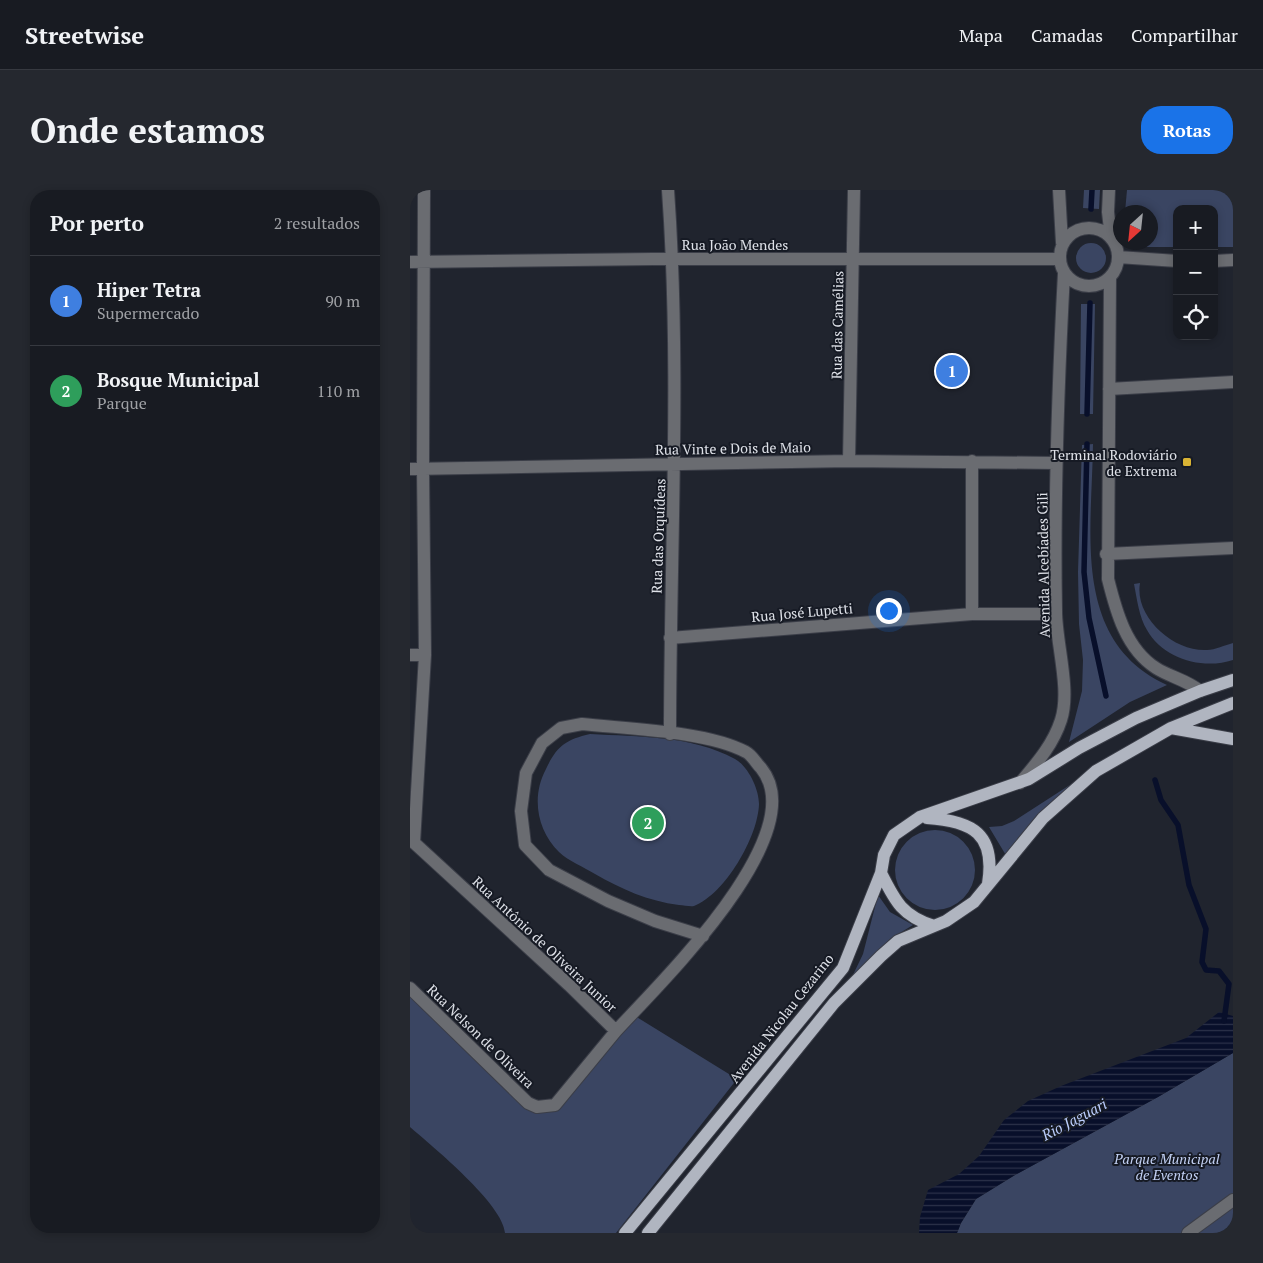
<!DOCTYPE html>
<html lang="pt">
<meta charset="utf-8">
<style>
:root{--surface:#181b22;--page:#25282f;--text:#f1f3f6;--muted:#9fa1a5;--line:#363940;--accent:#1a73e8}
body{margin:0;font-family:"PT Serif",serif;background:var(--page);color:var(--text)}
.controls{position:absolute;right:15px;top:15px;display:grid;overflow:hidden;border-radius:10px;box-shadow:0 2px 8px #0003}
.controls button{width:45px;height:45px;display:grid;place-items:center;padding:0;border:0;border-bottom:1px solid var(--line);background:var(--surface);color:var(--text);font:25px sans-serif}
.compass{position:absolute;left:703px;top:15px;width:45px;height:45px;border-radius:50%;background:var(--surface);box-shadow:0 2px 8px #0003;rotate:207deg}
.you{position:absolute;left:478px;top:420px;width:18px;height:18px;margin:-12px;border:4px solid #fff;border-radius:50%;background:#1a73e8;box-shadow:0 0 0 8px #1a73e833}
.badge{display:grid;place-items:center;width:32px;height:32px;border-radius:50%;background:var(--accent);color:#fff;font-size:16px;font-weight:700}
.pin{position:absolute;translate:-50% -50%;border:2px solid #fff;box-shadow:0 1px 5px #0006}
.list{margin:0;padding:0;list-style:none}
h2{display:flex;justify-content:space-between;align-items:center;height:65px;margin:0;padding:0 20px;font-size:21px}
h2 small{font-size:16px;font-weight:400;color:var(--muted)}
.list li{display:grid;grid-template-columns:32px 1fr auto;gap:15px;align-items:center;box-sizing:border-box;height:90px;padding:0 20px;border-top:1px solid var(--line)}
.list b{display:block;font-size:19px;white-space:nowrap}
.list p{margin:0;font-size:16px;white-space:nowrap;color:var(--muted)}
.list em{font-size:16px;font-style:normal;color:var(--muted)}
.icon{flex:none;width:28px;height:28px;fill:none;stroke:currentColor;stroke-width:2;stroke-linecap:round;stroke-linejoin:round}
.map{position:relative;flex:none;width:823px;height:1043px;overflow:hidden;border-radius:20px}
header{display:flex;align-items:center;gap:30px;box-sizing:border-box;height:70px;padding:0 25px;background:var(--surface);border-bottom:1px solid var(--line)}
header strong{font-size:24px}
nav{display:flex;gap:28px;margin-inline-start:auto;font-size:18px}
.intro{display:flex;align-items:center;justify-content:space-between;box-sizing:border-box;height:120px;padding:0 30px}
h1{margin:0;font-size:35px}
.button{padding:12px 22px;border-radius:20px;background:var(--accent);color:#fff;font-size:18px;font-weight:700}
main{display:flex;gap:30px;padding:0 30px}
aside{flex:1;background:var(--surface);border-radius:20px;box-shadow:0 2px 8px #0003}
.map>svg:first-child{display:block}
.green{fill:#3a4562}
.water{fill:url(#water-rules)}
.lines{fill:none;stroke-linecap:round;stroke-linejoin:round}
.stream{stroke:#080f2a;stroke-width:5.5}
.minor-casing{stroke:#3b3e48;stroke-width:14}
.major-casing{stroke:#3b3e48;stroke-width:14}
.minor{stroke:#6a6c71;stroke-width:12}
.major{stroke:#b0b5c0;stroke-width:12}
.poi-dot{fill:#d9b334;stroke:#161a24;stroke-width:2}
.labels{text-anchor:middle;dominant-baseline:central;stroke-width:4;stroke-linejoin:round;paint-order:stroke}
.street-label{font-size:14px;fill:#dee1e8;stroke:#161a24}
.poi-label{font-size:14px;fill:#dee1e8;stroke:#161a24;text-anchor:end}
.park-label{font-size:14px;font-style:italic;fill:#c3d1f4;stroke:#161a24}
.water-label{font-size:15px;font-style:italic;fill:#bbcdfc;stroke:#161a24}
</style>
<header>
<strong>Streetwise</strong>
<nav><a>Mapa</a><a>Camadas</a><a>Compartilhar</a></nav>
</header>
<div class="intro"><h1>Onde estamos</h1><a class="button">Rotas</a></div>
<main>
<aside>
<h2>Por perto<small>2 resultados</small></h2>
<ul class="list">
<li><span class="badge" style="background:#3f7fe0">1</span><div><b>Hiper Tetra</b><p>Supermercado</p></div><em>90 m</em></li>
<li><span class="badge" style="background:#2e9e5b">2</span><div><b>Bosque Municipal</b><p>Parque</p></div><em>110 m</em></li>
</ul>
</aside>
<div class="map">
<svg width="823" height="1043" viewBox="0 0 823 1043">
<defs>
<pattern id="water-rules" width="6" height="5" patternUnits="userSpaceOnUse" patternTransform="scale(1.25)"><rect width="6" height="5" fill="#080f2a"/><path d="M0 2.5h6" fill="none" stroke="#2c3249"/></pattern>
</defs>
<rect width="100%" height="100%" fill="#20242e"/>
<path class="green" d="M674 0H690L689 19 673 18Z
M717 0H823V57H804V19H767V57H722L721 53 740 52V22H715Z
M666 68a15 15 0 1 1 30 0a15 15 0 1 1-30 0Z
M671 114H685L683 224H670Z
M683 254C682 342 661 451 757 495L720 512 659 552 672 501 673 470 669 434 668 382 672 255Z
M730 393C724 427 764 462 797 460 805 460 815 455 823 453V470C793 480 753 469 737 440 729 427 727 409 724 394Z
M180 544C229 547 281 545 325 569 338 576 349 599 349 614 348 647 315 704 284 716 280 717 274 715 269 715 238 711 211 699 185 684 174 677 158 671 149 662 127 640 121 607 136 579 147 556 155 550 180 544Z
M744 549 626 627 611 645 597 667 579 637 592 636 604 631 683 580Z
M485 680a40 40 0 1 1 80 0a40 40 0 1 1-80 0Z
M468 705 480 722 503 735 480 749 442 787 453 764Z
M0 804 117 917 144 911 225 826 327 889 206 1043H95C93 1014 23 957 0 937Z
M823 863V1008L776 1043H547L551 1033 566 1009 605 985 748 907Z
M823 1011V1043H782Z"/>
<path class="water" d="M809 822 823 826V863L748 907 605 985 566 1009 551 1033 547 1043H509L510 1027 518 1000 549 984 569 966 594 930 618 911 651 896 776 848Z"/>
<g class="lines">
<path class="stream" d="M681 19 682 0
M677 224 680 113
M677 254 674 382 679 428 696 506
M745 590 751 610 768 635 779 695 796 739 792 772 796 780 809 781 819 794 814 831"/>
<defs>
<path id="minor" d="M258 0C271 181 260 363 260 544
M649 0 652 53
M699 0 698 22 701 48
M650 67a29 29 0 1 1 58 0a29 29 0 1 1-58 0Z
M708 67 767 71
M804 71 823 70
M0 72 243 69H649
M700 87 698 389C706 421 716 459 746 478 760 487 777 490 790 501
M699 199 823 192
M439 271 444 0
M0 279 439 271 646 273
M696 364 823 358
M562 424V271
M260 448 562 424H646
M0 465H15
M610 593C626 574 643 555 651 530 661 500 646 453 646 421 644 308 648 195 654 83
M0 649 159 795 206 841C248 795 405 644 351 578 346 573 342 565 336 562 297 541 218 539 172 534L151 538 132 553 116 583 111 621 115 655 139 680 198 711 245 731 293 746
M4 653 15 465 13 279 14 0
M0 798 118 913 127 917 145 915 206 841
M778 1043 823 1010"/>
<path id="major" d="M761 538 823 549
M517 628C563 631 586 644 578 694
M471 683C485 711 492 726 524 736
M215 1043 433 778 471 683 474 665 484 645 510 627 619 589 669 558 726 528 790 501 823 490
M238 1043 424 813 471 766 488 751 536 731 564 712 633 628 686 581 761 538 823 513"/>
</defs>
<use href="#minor" class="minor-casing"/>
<use href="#major" class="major-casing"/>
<use href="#minor" class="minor"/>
<use href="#major" class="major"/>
</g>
<rect class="poi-dot" x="772" y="267" width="10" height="10" rx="2.5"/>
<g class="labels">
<g class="street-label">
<text x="325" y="54">Rua João Mendes</text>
<text transform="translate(427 135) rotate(-89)">Rua das Camélias</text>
<text transform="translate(323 258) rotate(-1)">Rua Vinte e Dois de Maio</text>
<text transform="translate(248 346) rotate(-88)">Rua das Orquídeas</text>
<text transform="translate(633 375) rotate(-91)">Avenida Alcebíades Gili</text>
<text transform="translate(392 422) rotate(-5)">Rua José Lupetti</text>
<text transform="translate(135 754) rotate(43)">Rua Antônio de Oliveira Junior</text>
<text transform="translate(371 828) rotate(-52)">Avenida Nicolau Cezarino</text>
<text transform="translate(71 846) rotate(44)">Rua Nelson de Oliveira</text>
</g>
<g class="poi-label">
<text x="767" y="264">Terminal Rodoviário<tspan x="767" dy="16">de Extrema</tspan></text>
</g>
<g class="park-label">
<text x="757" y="968">Parque Municipal<tspan x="757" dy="16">de Eventos</tspan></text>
</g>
<g class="water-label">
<text transform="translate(664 929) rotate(-28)">Rio Jaguari</text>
</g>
</g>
</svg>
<div class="controls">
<button>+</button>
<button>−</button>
<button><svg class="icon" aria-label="locate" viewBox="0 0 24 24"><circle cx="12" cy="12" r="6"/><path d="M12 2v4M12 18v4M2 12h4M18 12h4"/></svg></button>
</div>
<svg class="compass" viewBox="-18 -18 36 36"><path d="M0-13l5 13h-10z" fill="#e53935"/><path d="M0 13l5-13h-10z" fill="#9fa1a5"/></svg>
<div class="you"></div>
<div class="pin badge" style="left:542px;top:181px;background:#3f7fe0">1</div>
<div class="pin badge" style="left:238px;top:633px;background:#2e9e5b">2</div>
</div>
</main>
